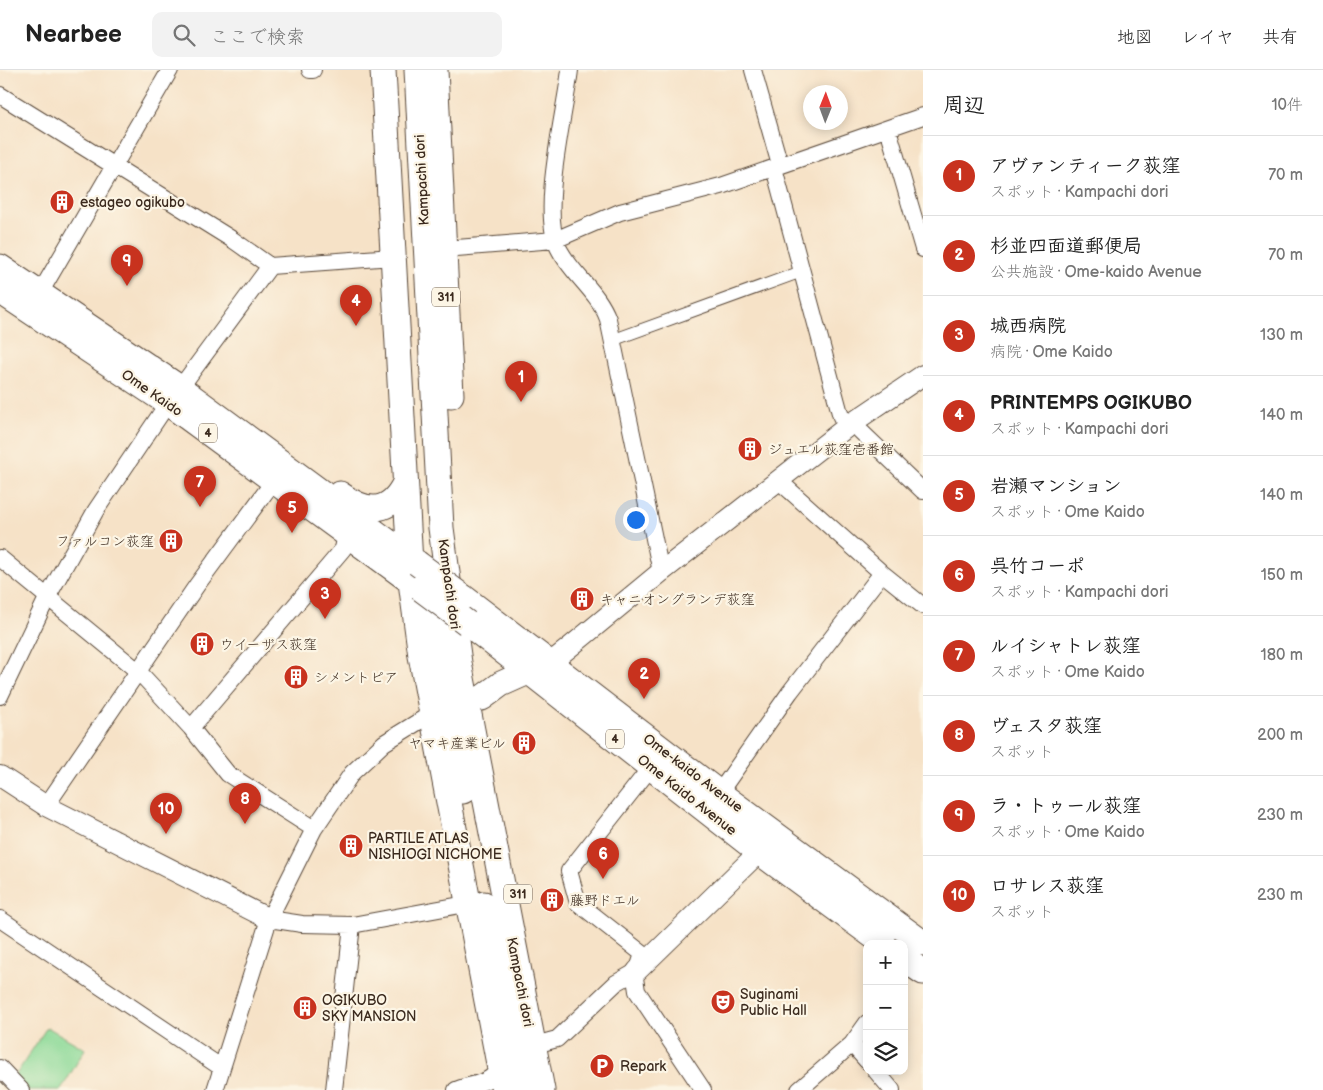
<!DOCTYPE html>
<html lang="ja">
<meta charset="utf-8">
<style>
:root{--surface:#fff;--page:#f2f2f2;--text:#222;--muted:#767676;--line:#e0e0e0;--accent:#c8321e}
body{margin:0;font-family:"Balsamiq Sans","Klee One",sans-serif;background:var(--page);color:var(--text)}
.controls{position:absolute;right:15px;bottom:15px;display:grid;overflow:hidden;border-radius:10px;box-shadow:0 2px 12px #0003}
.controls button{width:45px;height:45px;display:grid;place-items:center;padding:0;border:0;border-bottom:1px solid var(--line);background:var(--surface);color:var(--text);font:25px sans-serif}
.compass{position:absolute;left:803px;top:15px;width:45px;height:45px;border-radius:50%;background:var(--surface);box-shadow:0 2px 12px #0003;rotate:1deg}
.you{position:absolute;left:635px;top:449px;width:18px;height:18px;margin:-12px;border:4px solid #fff;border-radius:50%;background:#1a73e8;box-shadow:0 0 0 8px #1a73e833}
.badge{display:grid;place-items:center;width:32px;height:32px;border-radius:50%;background:var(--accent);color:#fff;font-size:16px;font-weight:700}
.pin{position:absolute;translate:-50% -41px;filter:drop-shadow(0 1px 2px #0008)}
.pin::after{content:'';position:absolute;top:26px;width:18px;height:15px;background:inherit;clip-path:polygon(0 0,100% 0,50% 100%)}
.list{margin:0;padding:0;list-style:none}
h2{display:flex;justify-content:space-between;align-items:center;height:65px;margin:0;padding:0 20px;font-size:21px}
h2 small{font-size:16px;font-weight:400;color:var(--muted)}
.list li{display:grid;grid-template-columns:32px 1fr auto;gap:15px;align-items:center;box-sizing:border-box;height:80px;padding:0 20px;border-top:1px solid var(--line)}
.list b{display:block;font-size:19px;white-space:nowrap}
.list p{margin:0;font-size:16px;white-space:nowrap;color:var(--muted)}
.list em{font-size:16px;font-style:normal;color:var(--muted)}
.icon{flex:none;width:28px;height:28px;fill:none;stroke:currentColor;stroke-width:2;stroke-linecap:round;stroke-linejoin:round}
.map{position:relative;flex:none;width:923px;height:1020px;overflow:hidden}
header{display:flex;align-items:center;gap:30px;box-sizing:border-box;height:70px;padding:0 25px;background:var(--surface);border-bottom:1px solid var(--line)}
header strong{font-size:24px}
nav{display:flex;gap:28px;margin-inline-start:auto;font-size:18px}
.search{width:350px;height:45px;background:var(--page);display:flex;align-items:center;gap:12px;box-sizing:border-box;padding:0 18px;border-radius:10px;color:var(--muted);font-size:19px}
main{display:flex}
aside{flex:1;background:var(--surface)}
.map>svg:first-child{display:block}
.green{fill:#8bd997;stroke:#63825a}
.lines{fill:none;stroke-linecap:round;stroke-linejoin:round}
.pedestrian-casing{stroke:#574637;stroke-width:13}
.minor-casing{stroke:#574637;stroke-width:18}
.tertiary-casing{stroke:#574637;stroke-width:22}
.primary-casing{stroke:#574637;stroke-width:27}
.pedestrian{stroke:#fff;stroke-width:11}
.minor{stroke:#fff;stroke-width:16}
.tertiary{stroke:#fff;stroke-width:20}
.primary{stroke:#fff;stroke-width:25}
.primary-bridge-casing{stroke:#574637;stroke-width:27;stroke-linecap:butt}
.primary-bridge{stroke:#fff;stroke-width:25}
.labels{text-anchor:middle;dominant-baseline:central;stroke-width:4.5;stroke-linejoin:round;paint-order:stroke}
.shield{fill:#fcf5e5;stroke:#75675a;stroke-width:1}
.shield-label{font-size:12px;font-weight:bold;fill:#3b2a1e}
.street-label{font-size:14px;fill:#3b2a1e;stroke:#fcf5e5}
.poi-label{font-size:14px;fill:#3b2a1e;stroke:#fcf5e5;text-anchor:start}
</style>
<header>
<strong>Nearbee</strong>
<div class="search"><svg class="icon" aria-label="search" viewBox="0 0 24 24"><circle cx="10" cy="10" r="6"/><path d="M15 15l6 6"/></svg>ここで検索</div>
<nav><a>地図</a><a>レイヤ</a><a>共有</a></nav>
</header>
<main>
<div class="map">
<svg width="923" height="1020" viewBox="0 0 923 1020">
<rect width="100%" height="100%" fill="#fcf5e5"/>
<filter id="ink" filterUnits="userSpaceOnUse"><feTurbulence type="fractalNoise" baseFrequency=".02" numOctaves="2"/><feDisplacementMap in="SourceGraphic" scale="10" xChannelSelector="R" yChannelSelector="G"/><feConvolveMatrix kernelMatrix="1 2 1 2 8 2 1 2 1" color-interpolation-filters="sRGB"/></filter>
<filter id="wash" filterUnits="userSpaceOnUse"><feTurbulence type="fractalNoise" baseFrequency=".0096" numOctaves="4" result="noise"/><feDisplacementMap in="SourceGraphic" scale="20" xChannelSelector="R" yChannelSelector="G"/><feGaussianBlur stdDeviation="1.12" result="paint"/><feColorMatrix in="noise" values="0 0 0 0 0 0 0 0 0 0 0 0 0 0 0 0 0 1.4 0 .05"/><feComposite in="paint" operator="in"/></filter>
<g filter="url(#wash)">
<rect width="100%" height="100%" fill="#f6e2c7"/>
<path class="green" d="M47 957 85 979 61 1020H27L15 1006Z"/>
</g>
<g filter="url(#ink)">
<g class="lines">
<defs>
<path id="pedestrian" d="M613 270 803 201"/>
<path id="minor" d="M310 0H313
M570 0C565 43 540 140 558 177 571 204 598 221 608 249L661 502
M753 0 780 95
M0 25 233 170 270 196 393 187
M888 59 923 179
M774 98 841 347 852 353 923 421
M444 179 555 170 620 142 721 116 923 46
M40 223 170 0
M180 318 270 196
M778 410 882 503 923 536
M0 488 139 602 191 658 228 704 314 759
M0 626 48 526 96 440 168 333
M191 658 343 479 346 464
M651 697 569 801 578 833 643 884 635 908 637 921 703 1020
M719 723 790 622 882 503
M46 736 197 515 273 412
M0 849 222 998
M269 849 302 854 352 855 466 834
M546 972 557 969 616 913 637 901
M852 974 867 991
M0 998 21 1020
M876 1001 892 1020
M215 1020 269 849 314 759 352 703 384 673 426 647 430 634
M334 1020 352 855
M456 1020C469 1014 494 1014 498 997
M799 1020 852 974 867 953"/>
<path id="tertiary" d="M537 599 550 593 570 577 661 502 852 353 923 305
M0 706 46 736 269 849
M637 901 759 782 771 776"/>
<path id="primary" d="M383 0 411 512 421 586 504 1020
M417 0 441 458 459 593 542 1020
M435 0 451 325
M0 197 180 318 417 493
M0 221 168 333 420 518
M340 424C366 443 389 446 405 413
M463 527 719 723 923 873
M436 548 463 721
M467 553 759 782 884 874
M482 628 501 614 530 601
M484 834 522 1020
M904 889 923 902"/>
</defs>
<use href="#pedestrian" class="pedestrian-casing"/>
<use href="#minor" class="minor-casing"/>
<use href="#tertiary" class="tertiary-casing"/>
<use href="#primary" class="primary-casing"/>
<use href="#pedestrian" class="pedestrian"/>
<use href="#minor" class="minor"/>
<use href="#tertiary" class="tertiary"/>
<use href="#primary" class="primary"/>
<defs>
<path id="primary-bridge" d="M417 493 463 527
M420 518 467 553"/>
</defs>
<use href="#primary-bridge" class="primary-bridge-casing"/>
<use href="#primary-bridge" class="primary-bridge"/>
</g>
</g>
<defs>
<symbol id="building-disc" viewBox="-11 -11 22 22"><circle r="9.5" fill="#c8321e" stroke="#fcf5e5"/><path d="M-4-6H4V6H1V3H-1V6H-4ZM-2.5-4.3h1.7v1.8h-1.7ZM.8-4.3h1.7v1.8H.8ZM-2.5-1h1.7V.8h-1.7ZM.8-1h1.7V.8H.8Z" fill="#fff"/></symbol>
<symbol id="theatre-disc" viewBox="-11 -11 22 22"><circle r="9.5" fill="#c8321e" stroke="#fcf5e5"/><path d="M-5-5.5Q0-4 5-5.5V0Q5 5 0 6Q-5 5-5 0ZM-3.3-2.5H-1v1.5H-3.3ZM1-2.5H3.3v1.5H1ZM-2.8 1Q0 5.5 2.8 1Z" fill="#fff"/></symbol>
<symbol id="parking-disc" viewBox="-11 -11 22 22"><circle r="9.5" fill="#c8321e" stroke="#fcf5e5"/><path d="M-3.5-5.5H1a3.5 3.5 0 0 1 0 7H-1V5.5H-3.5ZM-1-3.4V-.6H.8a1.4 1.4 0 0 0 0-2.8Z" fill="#fff"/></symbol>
</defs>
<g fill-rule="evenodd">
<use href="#building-disc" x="48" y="118" width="28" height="28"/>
<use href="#building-disc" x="736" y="365" width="28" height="28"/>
<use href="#building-disc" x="157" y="457" width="28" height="28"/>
<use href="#building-disc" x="568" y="515" width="28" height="28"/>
<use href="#building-disc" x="188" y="560" width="28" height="28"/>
<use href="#building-disc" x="282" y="593" width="28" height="28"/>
<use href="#building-disc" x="510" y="659" width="28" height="28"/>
<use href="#building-disc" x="337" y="762" width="28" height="28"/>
<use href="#building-disc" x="538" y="816" width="28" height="28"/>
<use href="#theatre-disc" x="709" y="918" width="28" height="28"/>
<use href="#building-disc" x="291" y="924" width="28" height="28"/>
<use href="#parking-disc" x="588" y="982" width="28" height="28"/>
</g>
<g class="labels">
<g class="shield">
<rect x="432" y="217.5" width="28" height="19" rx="4"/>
<rect x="199" y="353.5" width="18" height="19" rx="4"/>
<rect x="606" y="659.5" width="18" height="19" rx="4"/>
<rect x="504" y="814.5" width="28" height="19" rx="4"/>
</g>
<g class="shield-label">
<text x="446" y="227">311</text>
<text x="208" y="363">4</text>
<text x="615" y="669">4</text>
<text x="518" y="824">311</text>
</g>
<g class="street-label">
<text transform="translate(422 110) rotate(-93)">Kampachi dori</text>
<text transform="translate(152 323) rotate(35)">Ome Kaido</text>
<text transform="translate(449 514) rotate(82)">Kampachi dori</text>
<text transform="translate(693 703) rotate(37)">Ome-kaido Avenue</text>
<text transform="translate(687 725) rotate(38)">Ome Kaido Avenue</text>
<text transform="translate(520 912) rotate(79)">Kampachi dori</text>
</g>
<g class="poi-label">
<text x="80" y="132">estageo ogikubo</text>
<text x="768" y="379">ジュエル荻窪壱番館</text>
<text x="154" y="471" text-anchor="end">ファルコン荻窪</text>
<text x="600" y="529">キャニオングランデ荻窪</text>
<text x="220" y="574">ウイーザス荻窪</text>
<text x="314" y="607">シメントピア</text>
<text x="506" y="673" text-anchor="end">ヤマキ産業ビル</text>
<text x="368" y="768">PARTILE ATLAS<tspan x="368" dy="16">NISHIOGI NICHOME</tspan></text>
<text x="570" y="830">藤野ドエル</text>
<text x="740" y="924">Suginami<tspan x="740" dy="16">Public Hall</tspan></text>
<text x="322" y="930">OGIKUBO<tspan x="322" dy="16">SKY MANSION</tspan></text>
<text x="620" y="996">Repark</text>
</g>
</g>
</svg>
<div class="controls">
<button>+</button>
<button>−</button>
<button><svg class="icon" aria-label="layers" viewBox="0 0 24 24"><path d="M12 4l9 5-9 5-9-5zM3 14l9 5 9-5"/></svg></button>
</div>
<svg class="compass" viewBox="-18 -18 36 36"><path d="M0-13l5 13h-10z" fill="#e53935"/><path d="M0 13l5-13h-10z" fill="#767676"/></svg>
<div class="you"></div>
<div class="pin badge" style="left:521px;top:332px">1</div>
<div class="pin badge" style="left:644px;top:629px">2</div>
<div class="pin badge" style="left:325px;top:549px">3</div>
<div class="pin badge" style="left:356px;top:256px">4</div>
<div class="pin badge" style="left:292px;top:463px">5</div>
<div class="pin badge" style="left:603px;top:809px">6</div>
<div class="pin badge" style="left:200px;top:437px">7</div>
<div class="pin badge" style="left:245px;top:754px">8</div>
<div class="pin badge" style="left:127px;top:216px">9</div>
<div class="pin badge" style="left:166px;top:764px">10</div>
</div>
<aside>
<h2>周辺<small>10件</small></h2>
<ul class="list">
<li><span class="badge">1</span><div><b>アヴァンティーク荻窪</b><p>スポット · Kampachi dori</p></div><em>70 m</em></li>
<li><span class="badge">2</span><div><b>杉並四面道郵便局</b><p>公共施設 · Ome-kaido Avenue</p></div><em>70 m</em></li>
<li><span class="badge">3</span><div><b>城西病院</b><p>病院 · Ome Kaido</p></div><em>130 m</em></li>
<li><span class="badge">4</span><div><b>PRINTEMPS OGIKUBO</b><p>スポット · Kampachi dori</p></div><em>140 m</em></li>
<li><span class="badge">5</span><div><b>岩瀬マンション</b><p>スポット · Ome Kaido</p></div><em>140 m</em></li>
<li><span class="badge">6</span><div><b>呉竹コーポ</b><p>スポット · Kampachi dori</p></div><em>150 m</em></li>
<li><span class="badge">7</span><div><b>ルイシャトレ荻窪</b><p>スポット · Ome Kaido</p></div><em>180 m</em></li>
<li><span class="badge">8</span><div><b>ヴェスタ荻窪</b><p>スポット</p></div><em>200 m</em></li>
<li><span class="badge">9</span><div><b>ラ・トゥール荻窪</b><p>スポット · Ome Kaido</p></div><em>230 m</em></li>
<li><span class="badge">10</span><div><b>ロサレス荻窪</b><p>スポット</p></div><em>230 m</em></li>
</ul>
</aside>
</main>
